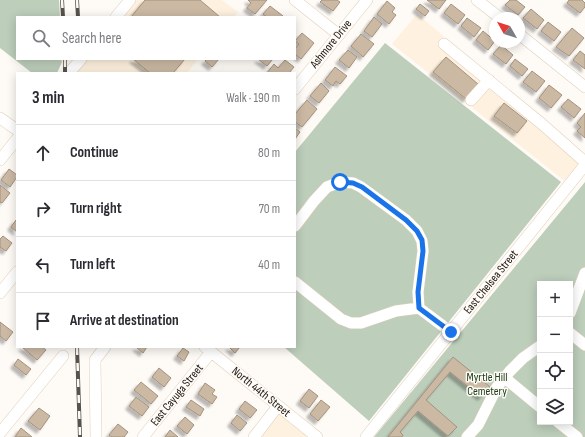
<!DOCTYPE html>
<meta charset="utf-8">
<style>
:root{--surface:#fff;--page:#f7f7f7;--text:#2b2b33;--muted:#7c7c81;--line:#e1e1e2}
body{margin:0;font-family:"Sofia Sans Condensed",sans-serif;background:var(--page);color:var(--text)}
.controls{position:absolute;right:12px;bottom:12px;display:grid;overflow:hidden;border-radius:0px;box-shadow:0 2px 10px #0003}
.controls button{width:36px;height:36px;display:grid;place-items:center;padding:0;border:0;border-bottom:1px solid var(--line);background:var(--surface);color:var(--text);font:20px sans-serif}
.compass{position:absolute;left:489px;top:12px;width:36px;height:36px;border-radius:50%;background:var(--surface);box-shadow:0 2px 10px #0003;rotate:309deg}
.stop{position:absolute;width:12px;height:12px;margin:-9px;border:3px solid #1a73e8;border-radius:50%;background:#fff}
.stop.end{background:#1a73e8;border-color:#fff;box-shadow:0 1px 4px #0008}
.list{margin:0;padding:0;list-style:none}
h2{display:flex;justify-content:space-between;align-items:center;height:52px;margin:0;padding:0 16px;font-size:17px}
h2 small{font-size:13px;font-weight:400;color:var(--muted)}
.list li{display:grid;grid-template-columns:26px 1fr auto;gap:12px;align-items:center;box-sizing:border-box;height:56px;padding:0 16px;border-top:1px solid var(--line)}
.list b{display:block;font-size:15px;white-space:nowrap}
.list em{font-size:13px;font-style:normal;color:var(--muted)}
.icon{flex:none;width:22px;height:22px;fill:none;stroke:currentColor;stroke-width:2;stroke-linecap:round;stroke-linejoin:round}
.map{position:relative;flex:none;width:585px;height:437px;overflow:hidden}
.search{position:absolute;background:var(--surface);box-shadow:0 2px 10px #0003;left:16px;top:16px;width:280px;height:44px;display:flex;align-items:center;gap:10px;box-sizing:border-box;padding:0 14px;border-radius:0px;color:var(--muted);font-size:15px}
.panel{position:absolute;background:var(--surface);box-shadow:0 2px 10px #0003;left:16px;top:72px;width:280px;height:276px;border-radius:0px}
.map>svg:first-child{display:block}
.built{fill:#fef1df}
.green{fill:#bdcebb;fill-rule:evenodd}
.building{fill:#cbb9a4;stroke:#a3927d;filter:url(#shadow)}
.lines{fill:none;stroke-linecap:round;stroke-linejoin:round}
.minor-casing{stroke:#e1cfb9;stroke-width:12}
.minor{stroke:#fff;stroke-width:11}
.rail-casing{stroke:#57524b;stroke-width:4}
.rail{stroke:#fefaf6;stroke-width:2.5;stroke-dasharray:8;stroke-linecap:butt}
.route{stroke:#1a73e8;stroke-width:5}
.labels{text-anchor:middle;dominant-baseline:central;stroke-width:3;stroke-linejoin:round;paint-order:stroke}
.street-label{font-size:12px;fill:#1d170f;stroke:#fefaf6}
.park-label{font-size:12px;fill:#1c401a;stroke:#fefaf6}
</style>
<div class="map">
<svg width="585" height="437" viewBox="0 0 585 437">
<defs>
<filter id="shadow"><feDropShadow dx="-3.5" dy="3.5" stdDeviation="1" flood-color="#0004"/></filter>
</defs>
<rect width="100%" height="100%" fill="#fefaf6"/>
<path class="built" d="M136 0H222L238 12 234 17H122Z
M417 14 585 154V158L566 182 392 44Z
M87 59H198L187 73H75Z
M279 412 311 437H259Z"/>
<path class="green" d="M0 0H59L60 17H17V59H61L62 62 57 73H32L0 48Z
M385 43 561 182 369 421 284 347H295V152Z
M585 182V437H374L576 193ZM540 284H570V422H540Z"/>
<path class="building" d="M145 0H200L220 17H131Z
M248 0H267L255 14 247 8 251 3Z
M322 0H337L340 2 333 11 320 2Z
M427 0H446L439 9Z
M510 0H516L525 7 518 15 505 5Z
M569 0H582L585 3V7L580 13 567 3Z
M387 1 395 8 392 12 396 15 389 24 377 14Z
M420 4 429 11 425 16 416 9Z
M451 4 465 15 458 24 444 13Z
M270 6 283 16 282 17H267L263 14Z
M531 9 544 20 537 29 523 18Z
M374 17 382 24 372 37 364 31Z
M467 18 481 28 474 37 461 26Z
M548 22 561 32 554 41 541 31Z
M572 28 584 38 569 56 556 47Z
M483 31 495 41 488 50 476 40Z
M302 33 314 43 301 59 295 54V49L299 44 295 41Z
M361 34 374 44 363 57 351 46Z
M501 45 513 55 506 64 493 54Z
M348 50 357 57 349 68 339 60Z
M580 51 585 55V69L573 60Z
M446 57 478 84 466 99 433 72Z
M133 59H185L173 73H150Z
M207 59H219L212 67 205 61Z
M258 59H273L267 66Z
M515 59 528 69 522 76 510 66Z
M285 60 294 67 289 73H267L274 64 278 68Z
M335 67 347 76 340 84 336 81 333 86 325 80Z
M532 71 545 81 536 92 523 82Z
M321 83 329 91 319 103 310 96Z
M549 85 562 95 551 108 539 98Z
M568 99 581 109 574 118 561 107Z
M307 100 317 109 302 127 295 122V114Z
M504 103 527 121 517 133 494 116Z
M585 113V138L577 131 581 127 577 123Z
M295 128 300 132 295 139Z
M9 169 17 175V177L10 187 1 180Z
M0 185 10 193 2 203 0 202Z
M16 220H17V232L11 227Z
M3 236 12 243 6 251 0 247V239Z
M0 322 13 332 6 341 0 336Z
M22 347H42L46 350 37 360Z
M136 347H147L143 353Z
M229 347H240L235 353Z
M183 348 189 352 184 361 177 356Z
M453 357 490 387 481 397 450 372 426 400 457 427 448 436 418 411 400 432 403 435 402 437H388Z
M18 359 31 369 26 375 14 365Z
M159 368 171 378 164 387 152 377Z
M141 382 158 396 151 404 134 390Z
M205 383 215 390 212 394 217 397 212 404 198 394Z
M309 389 318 396 309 408 300 401Z
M136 397 149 407 142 416 129 406Z
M191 400 204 409 200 416 186 407Z
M321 400 330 407 318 421 310 414Z
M245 401 257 410 250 418 239 409Z
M39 408 50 416 40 430 28 421Z
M237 415 247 423 240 431 231 423Z
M185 417 194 425 187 434 177 426Z
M118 424 128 432 124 437H112L109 435Z
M21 428 32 437H15Z
M170 430 178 437H165Z"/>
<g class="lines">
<defs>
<path id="minor" d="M295 0 339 35
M477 0 500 18
M116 17 130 0
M519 34 585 87
M444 44 542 124 585 162
M69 73 81 59
M295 89 367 0
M471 100 489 80
M0 118 17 130
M0 160 17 139
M295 226 314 201 327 187 340 182 353 183 361 187 406 220 417 231 422 241 423 251 418 292 419 308
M295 282 341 319 351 323H361L396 311 419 308 451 332
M0 293 17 272
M570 313 585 273
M570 333 585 345
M205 347 317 437
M505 378 540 407
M558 422 577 437
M0 433 63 356
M96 437 95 360 105 347
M143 437 211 352
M254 437 278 406
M366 437 585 165
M467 437 478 425 497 387 510 371 523 358 540 346"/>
</defs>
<use href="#minor" class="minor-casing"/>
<use href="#minor" class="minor"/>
<defs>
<path id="rail" d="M62 0 63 17
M77 0 78 17
M65 59V73
M77 347 80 437"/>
</defs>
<use href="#rail" class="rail-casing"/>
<use href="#rail" class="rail"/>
</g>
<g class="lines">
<path class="route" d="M340 182 353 183 362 187 406 220 417 231 422 240 423 251 418 292 419 308 451 332"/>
</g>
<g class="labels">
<g class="street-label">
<text transform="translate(331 44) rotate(-51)">Ashmore Drive</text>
<text transform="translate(491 282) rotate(-51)">East Chelsea Street</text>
<text transform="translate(261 392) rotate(39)">North 44th Street</text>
<text transform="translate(177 395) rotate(-51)">East Cayuga Street</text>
</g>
<g class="park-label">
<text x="487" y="377">Myrtle Hill<tspan x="487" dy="14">Cemetery</tspan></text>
</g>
</g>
</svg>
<div class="controls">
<button>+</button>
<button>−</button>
<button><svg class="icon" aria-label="locate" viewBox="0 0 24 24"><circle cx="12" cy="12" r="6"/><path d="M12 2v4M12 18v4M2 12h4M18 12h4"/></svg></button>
<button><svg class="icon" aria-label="layers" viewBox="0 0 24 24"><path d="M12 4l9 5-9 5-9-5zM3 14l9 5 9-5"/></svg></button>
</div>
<svg class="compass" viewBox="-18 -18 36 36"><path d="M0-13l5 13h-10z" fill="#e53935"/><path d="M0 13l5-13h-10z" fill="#7c7c81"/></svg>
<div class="stop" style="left:340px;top:182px"></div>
<div class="stop end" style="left:451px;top:332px"></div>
<div class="search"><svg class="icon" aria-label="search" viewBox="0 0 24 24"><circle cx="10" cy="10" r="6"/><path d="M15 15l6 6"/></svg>Search here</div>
<section class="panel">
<h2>3 min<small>Walk · 190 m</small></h2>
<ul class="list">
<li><svg class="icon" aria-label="ahead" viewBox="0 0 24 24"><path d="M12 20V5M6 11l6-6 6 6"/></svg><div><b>Continue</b></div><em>80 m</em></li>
<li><svg class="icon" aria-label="right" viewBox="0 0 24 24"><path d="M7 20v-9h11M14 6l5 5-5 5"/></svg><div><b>Turn right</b></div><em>70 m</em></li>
<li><svg class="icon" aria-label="left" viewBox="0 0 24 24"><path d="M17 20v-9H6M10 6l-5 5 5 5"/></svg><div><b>Turn left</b></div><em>40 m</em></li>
<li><svg class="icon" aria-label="arrive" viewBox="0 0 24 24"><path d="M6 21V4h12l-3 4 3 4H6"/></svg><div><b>Arrive at destination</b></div></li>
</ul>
</section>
</div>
